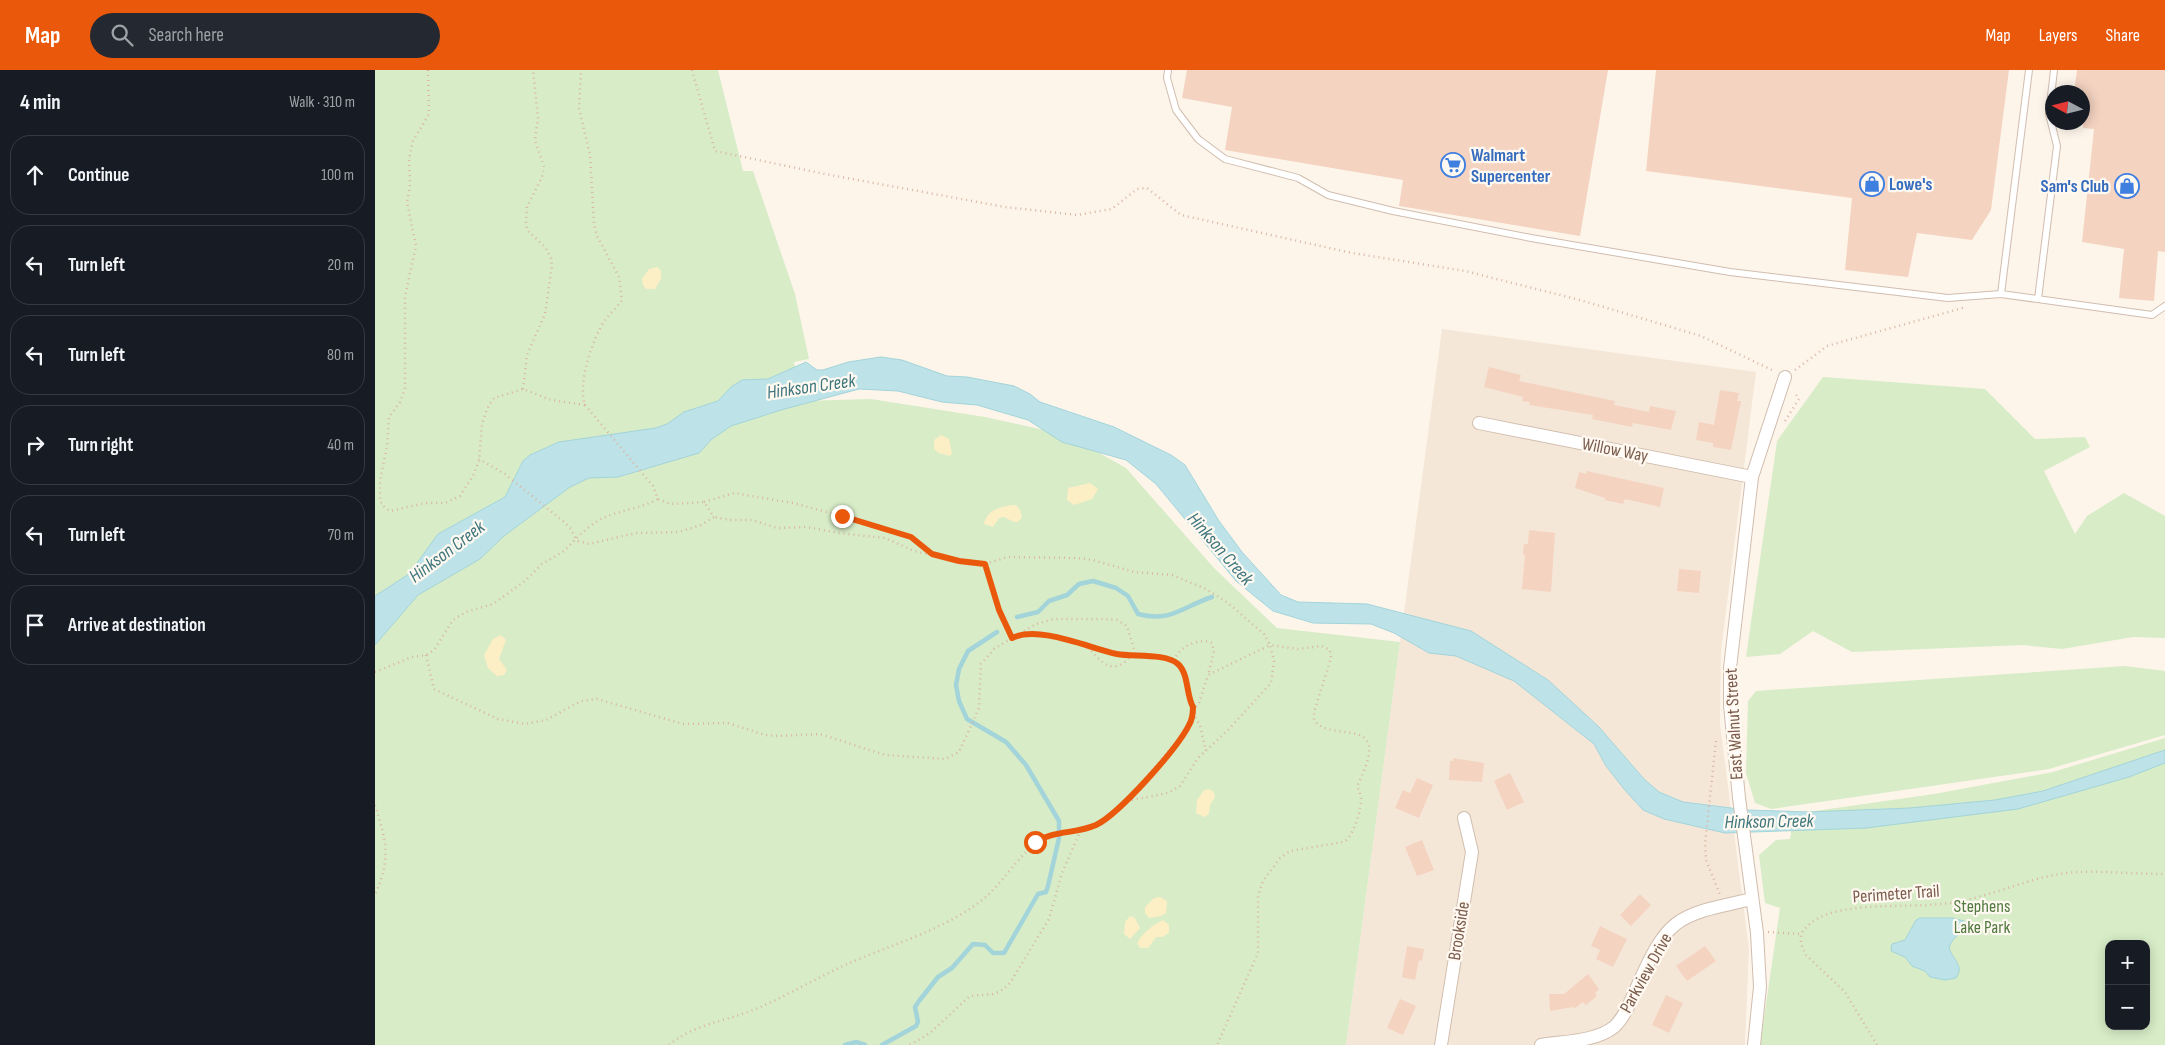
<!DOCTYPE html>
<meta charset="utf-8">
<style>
:root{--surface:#171b24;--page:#242831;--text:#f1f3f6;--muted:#9ea1a6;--line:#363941;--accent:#ea580c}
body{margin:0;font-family:"Sofia Sans Condensed",sans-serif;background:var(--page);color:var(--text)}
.controls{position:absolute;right:15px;bottom:15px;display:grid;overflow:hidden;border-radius:10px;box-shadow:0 2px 12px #0003}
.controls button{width:45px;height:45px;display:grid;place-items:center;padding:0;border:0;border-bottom:1px solid var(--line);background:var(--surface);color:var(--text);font:25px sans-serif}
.compass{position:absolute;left:1670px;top:15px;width:45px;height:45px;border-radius:50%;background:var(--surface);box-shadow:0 2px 12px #0003;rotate:277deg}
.stop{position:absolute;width:15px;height:15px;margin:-11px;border:4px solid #ea580c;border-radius:50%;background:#fff}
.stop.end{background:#ea580c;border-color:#fff;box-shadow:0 1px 5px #0008}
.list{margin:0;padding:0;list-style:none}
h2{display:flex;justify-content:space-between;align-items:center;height:65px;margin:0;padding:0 20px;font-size:21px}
h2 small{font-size:16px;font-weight:400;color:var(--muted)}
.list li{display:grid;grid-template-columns:32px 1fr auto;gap:15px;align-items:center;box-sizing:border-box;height:80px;margin:0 10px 10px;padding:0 10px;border:1px solid var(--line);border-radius:20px}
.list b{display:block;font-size:19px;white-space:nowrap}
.list em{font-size:16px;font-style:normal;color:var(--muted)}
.icon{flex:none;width:28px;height:28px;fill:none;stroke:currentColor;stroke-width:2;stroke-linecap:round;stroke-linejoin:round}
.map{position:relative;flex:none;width:1790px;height:975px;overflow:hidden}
header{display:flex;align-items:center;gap:30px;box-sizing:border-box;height:70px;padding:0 25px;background:var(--accent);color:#fff}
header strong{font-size:24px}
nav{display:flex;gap:28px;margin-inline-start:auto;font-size:18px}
.search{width:350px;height:45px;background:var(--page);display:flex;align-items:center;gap:12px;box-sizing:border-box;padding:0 18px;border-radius:28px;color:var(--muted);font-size:19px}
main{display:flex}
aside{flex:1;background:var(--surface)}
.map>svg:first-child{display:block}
.residential{fill:#f5e7d8}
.green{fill:#d7ecc7;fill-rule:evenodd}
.sand{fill:#fdefc5}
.water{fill:#bde3e8;stroke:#a3d4da}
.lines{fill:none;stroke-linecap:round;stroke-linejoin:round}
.stream{stroke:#a3d4da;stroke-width:4.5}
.building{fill:#f4d3c1}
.lane-casing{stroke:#d1bdae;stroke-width:8}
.street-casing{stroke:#d1bdae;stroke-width:14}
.path{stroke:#d9b6a3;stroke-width:2.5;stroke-dasharray:1 4;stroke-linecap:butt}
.lane{stroke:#fff;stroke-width:6}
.street{stroke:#fff;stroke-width:12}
.route{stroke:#ea580c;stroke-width:6}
.labels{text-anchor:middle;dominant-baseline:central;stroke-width:4.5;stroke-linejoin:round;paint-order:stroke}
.shop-label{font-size:18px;font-weight:bold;fill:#366cbe;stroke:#fff9f1;text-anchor:start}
.street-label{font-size:18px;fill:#7a5b4c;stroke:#fff9f1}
.park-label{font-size:18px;fill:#527a40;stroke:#fff9f1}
.water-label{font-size:19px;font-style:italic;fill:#3e767e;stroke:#fff9f1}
</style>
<header>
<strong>Map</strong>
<div class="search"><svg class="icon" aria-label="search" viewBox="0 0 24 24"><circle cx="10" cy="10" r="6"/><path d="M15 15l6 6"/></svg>Search here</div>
<nav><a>Map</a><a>Layers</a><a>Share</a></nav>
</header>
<main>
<aside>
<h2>4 min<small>Walk · 310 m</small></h2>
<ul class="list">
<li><svg class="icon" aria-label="ahead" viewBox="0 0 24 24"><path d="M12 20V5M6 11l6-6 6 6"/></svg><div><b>Continue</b></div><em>100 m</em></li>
<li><svg class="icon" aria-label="left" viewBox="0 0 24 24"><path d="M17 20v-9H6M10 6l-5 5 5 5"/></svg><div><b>Turn left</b></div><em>20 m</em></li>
<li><svg class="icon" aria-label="left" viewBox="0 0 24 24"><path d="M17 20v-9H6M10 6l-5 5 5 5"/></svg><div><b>Turn left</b></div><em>80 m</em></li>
<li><svg class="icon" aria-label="right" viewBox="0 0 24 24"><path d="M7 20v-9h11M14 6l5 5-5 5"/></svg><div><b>Turn right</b></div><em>40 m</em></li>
<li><svg class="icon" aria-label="left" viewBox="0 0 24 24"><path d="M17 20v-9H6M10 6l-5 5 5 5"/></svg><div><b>Turn left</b></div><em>70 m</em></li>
<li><svg class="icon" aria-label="arrive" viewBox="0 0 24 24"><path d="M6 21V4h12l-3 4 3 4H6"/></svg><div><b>Arrive at destination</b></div></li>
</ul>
</aside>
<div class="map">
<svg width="1790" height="975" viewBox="0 0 1790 975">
<rect width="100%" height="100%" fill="#fdf5ea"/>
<path class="residential" d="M1067 259 1381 302 1346 581 1345 654 1374 879 1370 975H971Z"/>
<path class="green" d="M0 0H343L368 101H378L420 224 434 289 419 292 427 331 496 329 610 347 692 365 751 398 839 498 902 558 1025 572 971 975H0Z
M1448 307 1610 319 1660 369 1710 367 1715 377 1669 401 1700 464 1712 446 1749 423 1790 446V568L1758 567 1687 579 1648 575 1477 582 1438 561 1405 584 1371 587 1402 371Z
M1750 596 1790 601V665L1674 699 1396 739 1380 733 1371 703 1373 631 1381 621Z
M1790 668V975H1385L1405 838 1390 833 1384 785 1401 770 1415 769 1419 744 1559 724 1678 702ZM1734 874H1771V956H1734Z"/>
<path class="sand" d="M282 197 286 201V209L280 219H271L268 215 267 209 274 199Z
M566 365 574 369 577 383 575 386 564 383 559 379V370Z
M715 413 723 419 717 429 699 435 692 430 693 418Z
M641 435 645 440 647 447 643 452H639L629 447 624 448 618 457 609 454C611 440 628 435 641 435Z
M126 565 131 570 124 589 132 600 129 605 122 606 113 598 109 585 118 569Z
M834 719 839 722 840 727 835 735 834 744 829 747 821 743 822 730 829 720Z
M785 827 792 831 791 843 786 846 774 848 770 843V837L779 828Z
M755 846 760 848 765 858 755 869 749 864 750 852Z
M788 850 794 855V863L787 867H781L773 878H765L762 873C769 862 776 856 788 850Z"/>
<path class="water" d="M506 287 527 290 572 306 592 307 639 316 655 324 665 332 739 357 796 385 810 395 844 451 867 482 906 525 923 532 992 534 1096 561 1173 610 1224 657 1269 709 1284 722 1308 732 1372 740 1434 742 1535 738 1620 730 1668 721 1790 680V693L1754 707 1643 739 1491 758 1350 763 1289 749 1268 740 1249 719 1231 696 1219 674 1139 611 1081 586 1054 583 1019 563 996 554 938 553 898 541 861 511 781 414 751 390 687 372 653 350 602 335 567 332 523 321 484 319 406 340 356 356 337 369 324 383 243 407 214 408 195 417 129 466 105 489 43 525 0 575V526L34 504 63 464 130 427 148 391 155 385 184 372 281 358 292 354 309 342 343 331 356 317 367 310 393 309 431 292 442 300H448L473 292Z
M1545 848H1577L1589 851 1591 855C1587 864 1579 865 1574 877 1577 890 1590 895 1581 908L1570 910 1555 907 1550 901 1537 896 1530 887 1516 881 1517 874 1530 870 1541 850Z"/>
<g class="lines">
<path class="stream" d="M642 547 663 542 674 531 692 525 704 514 718 511 741 518 753 526 763 544C796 553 809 536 837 527
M470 975 481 972 490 975
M507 975 541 956 543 952 540 937 544 931 563 907 577 898 598 874 610 875 618 883H629L663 824 671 822 673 816 684 768V751L651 695 631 672 592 649 584 631 581 615 584 599 593 581 622 562"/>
</g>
<path class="building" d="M812 0H1233L1205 166 1024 136 1028 110 850 80 857 37 807 28Z
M1281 0H1634L1616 140 1597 170 1542 163 1533 207 1470 200 1477 128 1271 101Z
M1702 0H1790V182L1783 181 1779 231 1744 228 1749 179 1707 172 1719 59 1708 58V22H1699Z
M1114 297 1146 305 1144 311 1240 331 1239 335 1274 342 1275 336 1301 341 1296 360 1258 353 1257 357 1217 349 1218 345 1154 335 1155 332 1147 331 1148 327 1109 317Z
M1345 320 1364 323 1362 331H1366L1356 380 1338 377V373L1321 370 1324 352 1339 355Z
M1212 401 1289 418 1285 437 1250 429 1248 434 1230 430V428L1200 418 1204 402 1211 404Z
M1154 460 1180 463 1176 522 1147 519 1150 485 1148 484 1149 474H1153Z
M1304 499 1326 501 1324 523 1302 521Z
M1078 688 1109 693 1107 712 1074 710 1075 691H1078Z
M1135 703 1149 732 1132 740 1119 711Z
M1042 708 1058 715 1044 748 1020 738 1028 720 1035 723Z
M1047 770 1059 800 1042 806 1030 777Z
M1265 824 1276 835 1256 856 1245 845Z
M1225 856 1252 869 1238 897 1221 889 1225 880 1216 876Z
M1032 876 1049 879 1047 891 1044 890 1040 910 1027 907Z
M1330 876 1341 891 1312 911 1301 896Z
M1213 904 1224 919 1220 923 1222 926 1211 935 1208 932 1199 939 1198 937 1175 941 1174 924H1189Z
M1291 925 1308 933 1294 963 1277 955Z
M1025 929 1041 936 1028 965 1012 958Z"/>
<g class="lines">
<defs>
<path id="lane" d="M793 0 792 8 801 40 823 69 850 89 923 108 953 125 1018 141 1156 168 1355 202 1573 228 1626 224 1777 245 1790 236
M1626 224 1654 0
M1663 229 1682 76 1674 44 1679 0"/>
<path id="street" d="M1104 353 1377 407
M1066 975 1097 782 1089 748
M1166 975C1189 971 1220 972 1239 957 1250 947 1256 930 1262 917 1294 845 1301 846 1377 829
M1379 975 1385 917 1382 863 1364 728 1355 635V598L1377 407 1410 307"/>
</defs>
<use href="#lane" class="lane-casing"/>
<use href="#street" class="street-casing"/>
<path class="path" d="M53 0 54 44 38 71 34 89 35 115 32 132 41 176 30 226V319L25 332 14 347 12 376 5 411V431L10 438 15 441 51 433H70L85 426 98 406 104 391 107 354 112 339 119 328 148 319 176 330 210 335C202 313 218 268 230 250 235 243 242 238 247 230L244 207 222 166 219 154 215 85 204 38 206 0
M317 0 340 81 450 104 630 137 702 145 737 139 762 119 772 118 806 145 977 183 1090 201 1205 230 1326 266 1399 301
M1420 300 1452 276 1591 237
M148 319 152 285 170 244 177 196 176 188 170 177 152 160 151 152 152 137 167 107 169 97 160 70 163 48 158 0
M210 335 278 416 283 429C249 446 231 437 201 469L203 471 214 474 261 463 304 462 326 455 339 447 329 432 295 434 283 429
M1410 351 1424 329 1419 322
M329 432 359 423 418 433 511 458 536 467 556 483
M610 494 633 487 702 488 718 490 759 502 797 505 831 519 853 533 889 564 895 575 833 605 839 581 837 573C824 567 803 577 799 591L807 600 818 637 823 636 833 605
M645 564 661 554 679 549H731L742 550 752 556 761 586
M637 568C666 555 715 580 746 585 763 588 781 586 799 591
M713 577C726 593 739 607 757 585
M51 585 59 619 123 649 150 654 171 650 206 631 222 629 308 654 353 653 390 665 403 666 445 664 510 685 570 689 584 682 604 638 606 594 619 579 637 568 624 539 610 494 584 491 539 481 510 468 464 463 431 457 402 458 377 450H355L339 447
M0 602 37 587 51 585 59 580 78 550 91 542 118 534 150 511 167 494 189 481 201 469 196 459 189 452 130 404 104 389
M818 643 825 655 831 681
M1341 671 1330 774 1331 790 1345 825
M752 731 793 723 805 716 823 688 853 660 896 613 899 591 895 575 923 579 947 576 955 580 956 588 939 642V650C951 667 984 657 992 671 999 681 988 703 984 712 981 718 985 721 986 727 987 738 978 769 968 772L915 781 905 788 888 811 883 826V883L842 975
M0 735C12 774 16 787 0 825
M1393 862 1425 864
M294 975C319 954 351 951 381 939 411 926 440 909 470 895 515 875 576 858 613 825 640 800 660 753 705 762
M535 975 555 963 595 926 619 924 629 919 635 913 674 849 687 803 705 762 732 749 744 739 811 661 816 653 818 637
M1502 975 1470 922 1431 885 1426 874V864C1434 852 1446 845 1460 842 1500 832 1541 839 1581 832 1622 825 1661 804 1703 802 1731 801 1761 804 1790 804"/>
<use href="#lane" class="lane"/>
<use href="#street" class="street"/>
</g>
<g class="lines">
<path class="route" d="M467 446 536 467 557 484 584 491 610 494 624 540 637 568C664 555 714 578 742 584 758 587 791 583 803 594 814 604 811 625 818 637 818 643 817 650 814 655 802 679 744 744 721 755 701 764 680 760 660 772"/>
</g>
<defs>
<symbol id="supermarket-ring" viewBox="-11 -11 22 22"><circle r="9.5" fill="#fff9f1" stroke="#3f7fe0" stroke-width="1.5"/><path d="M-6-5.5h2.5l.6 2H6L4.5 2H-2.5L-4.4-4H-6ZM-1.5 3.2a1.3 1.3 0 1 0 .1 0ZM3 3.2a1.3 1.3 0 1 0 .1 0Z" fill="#3f7fe0"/></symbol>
<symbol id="shop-ring" viewBox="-11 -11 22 22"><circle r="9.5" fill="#fff9f1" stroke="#3f7fe0" stroke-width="1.5"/><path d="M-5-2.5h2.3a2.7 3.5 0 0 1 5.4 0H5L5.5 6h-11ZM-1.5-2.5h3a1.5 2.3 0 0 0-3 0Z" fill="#3f7fe0"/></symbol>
</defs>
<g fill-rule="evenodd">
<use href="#supermarket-ring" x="1064" y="81" width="28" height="28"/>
<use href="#shop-ring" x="1483" y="100" width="28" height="28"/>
<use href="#shop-ring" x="1738" y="102" width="28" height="28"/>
</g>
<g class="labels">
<g class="shop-label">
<text x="1096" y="85">Walmart<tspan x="1096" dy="21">Supercenter</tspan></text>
<text x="1514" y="114">Lowe's</text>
<text x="1734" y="116" text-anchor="end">Sam's Club</text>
</g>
<g class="street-label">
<text transform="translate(1240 380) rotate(11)">Willow Way</text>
<text transform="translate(1359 654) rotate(-93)">East Walnut Street</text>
<text transform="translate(1521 824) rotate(-4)">Perimeter Trail</text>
<text transform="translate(1084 861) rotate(-81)">Brookside</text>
<text transform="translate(1271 903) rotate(-61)">Parkview Drive</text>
</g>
<g class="park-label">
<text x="1607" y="836">Stephens<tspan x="1607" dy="21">Lake Park</tspan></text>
</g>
<g class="water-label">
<text transform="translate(436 317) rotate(-8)">Hinkson Creek</text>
<text transform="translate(845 479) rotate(49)">Hinkson Creek</text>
<text transform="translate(72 482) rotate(-37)">Hinkson Creek</text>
<text transform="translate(1394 752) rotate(-1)">Hinkson Creek</text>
</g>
</g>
</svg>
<div class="controls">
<button>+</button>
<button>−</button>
</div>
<svg class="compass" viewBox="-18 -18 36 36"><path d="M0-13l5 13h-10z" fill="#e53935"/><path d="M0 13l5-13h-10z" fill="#9ea1a6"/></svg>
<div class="stop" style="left:660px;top:772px"></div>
<div class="stop end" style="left:467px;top:446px"></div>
</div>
</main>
